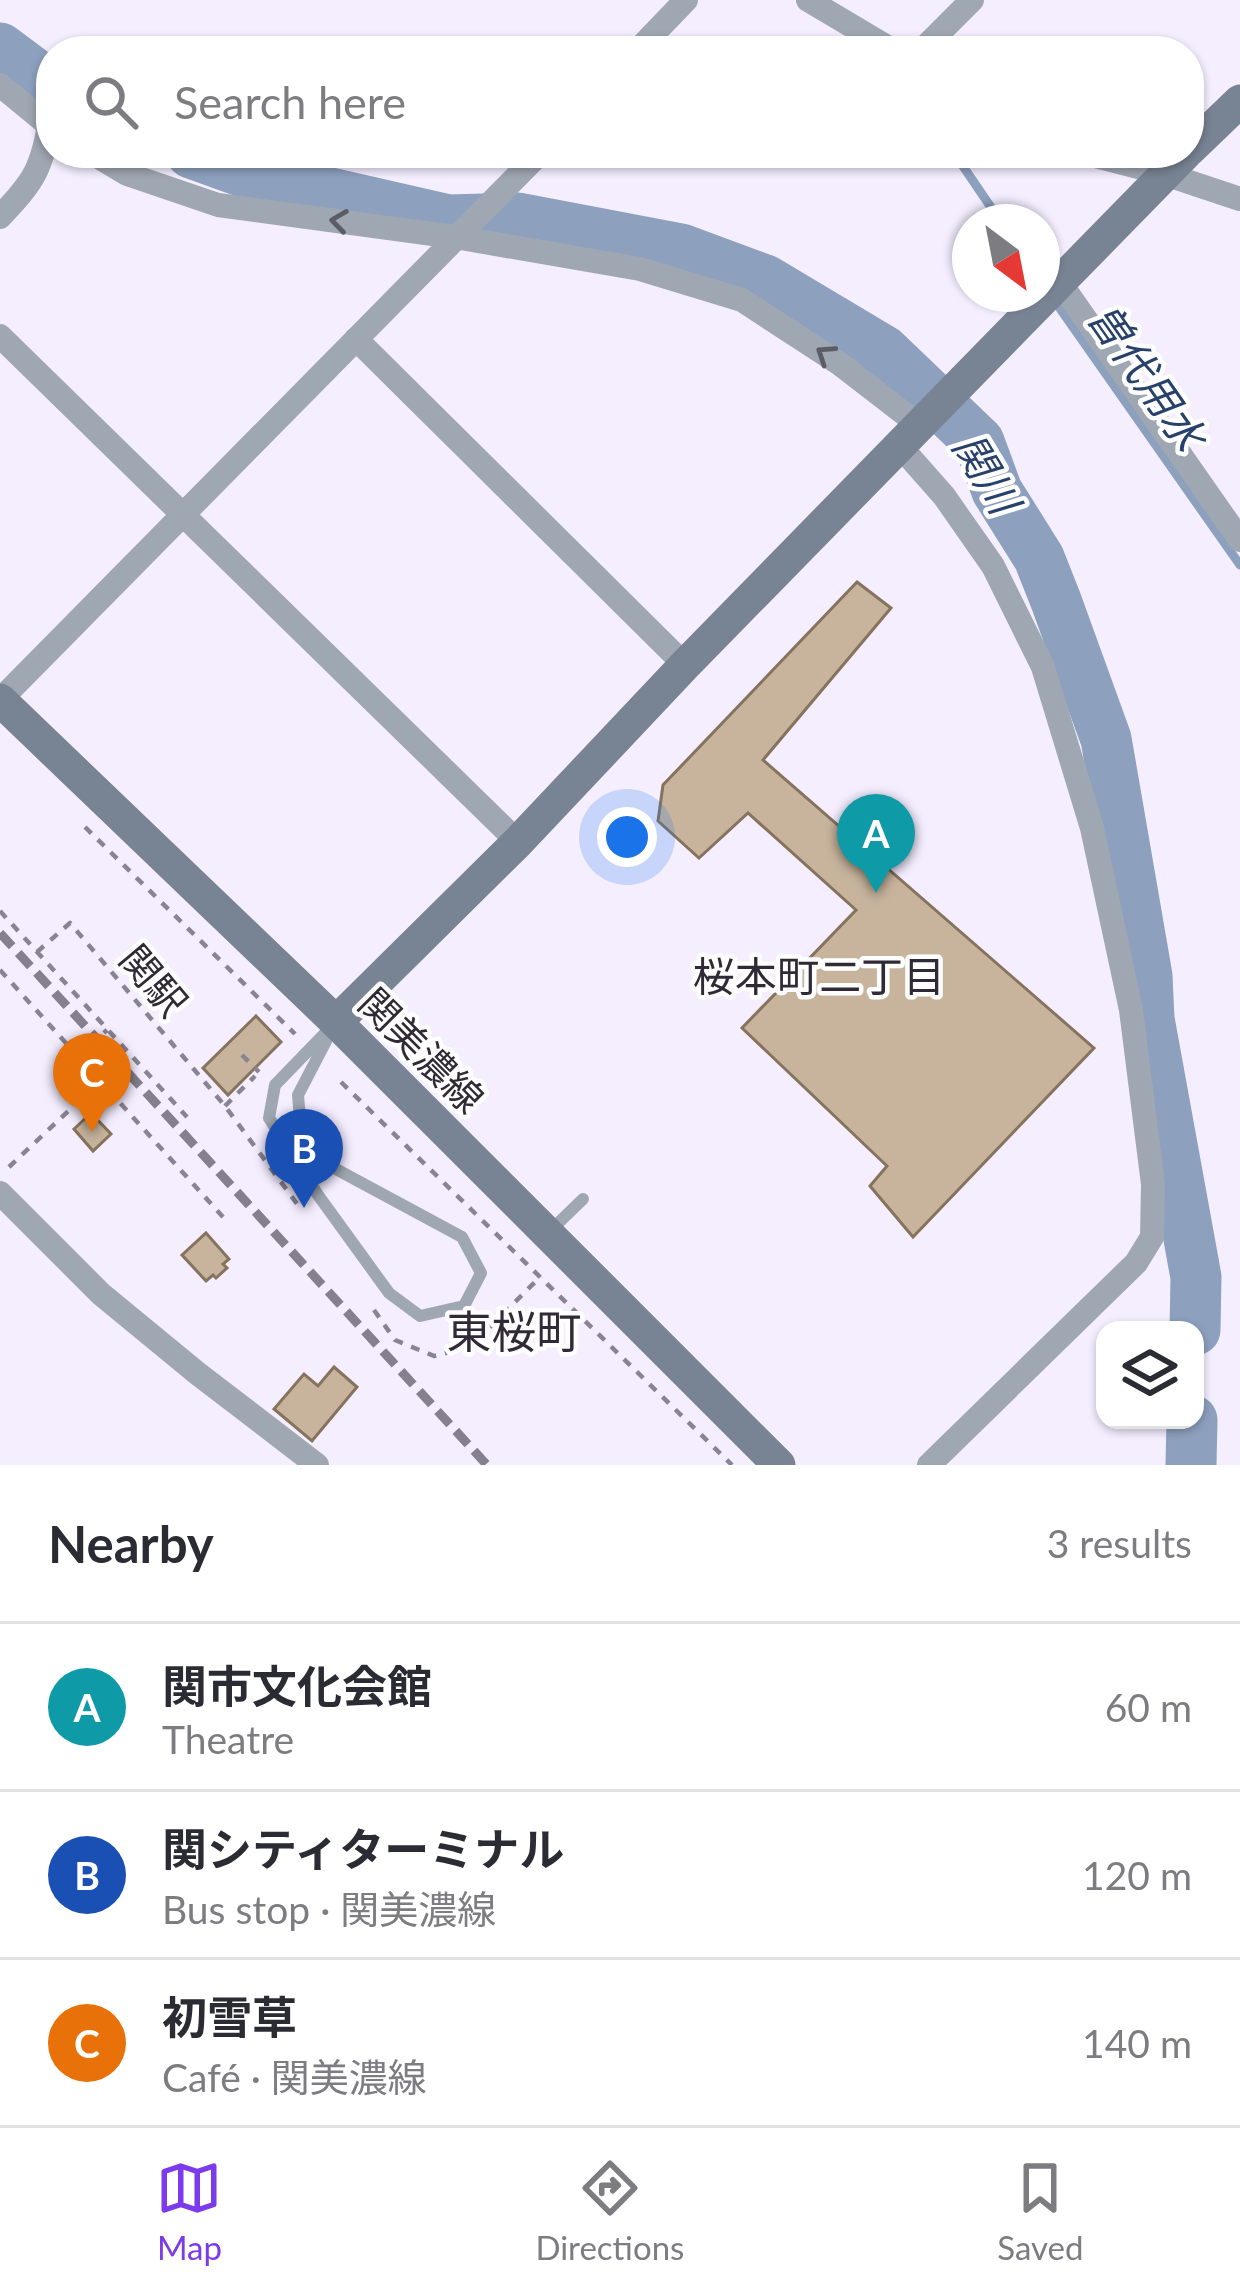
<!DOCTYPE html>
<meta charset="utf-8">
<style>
:root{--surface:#fff;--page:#f2f2f3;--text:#2b2b33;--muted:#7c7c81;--line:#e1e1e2;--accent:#7c3aed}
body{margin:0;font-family:Lato,"Noto Sans JP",sans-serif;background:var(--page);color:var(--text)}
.controls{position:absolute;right:36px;bottom:36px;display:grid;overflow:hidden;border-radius:24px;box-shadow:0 3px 9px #0004}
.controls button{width:108px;height:108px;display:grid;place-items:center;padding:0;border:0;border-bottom:3px solid var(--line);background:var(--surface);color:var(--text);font:60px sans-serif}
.compass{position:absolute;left:952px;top:204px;width:108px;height:108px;border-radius:50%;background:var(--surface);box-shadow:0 3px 9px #0004;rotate:148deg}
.you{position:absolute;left:627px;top:837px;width:42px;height:42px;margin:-30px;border:9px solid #fff;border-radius:50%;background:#1a73e8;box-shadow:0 0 0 18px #1a73e833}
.badge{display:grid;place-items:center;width:78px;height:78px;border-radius:50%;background:var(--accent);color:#fff;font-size:39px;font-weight:700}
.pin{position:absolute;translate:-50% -99px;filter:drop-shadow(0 3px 6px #0008)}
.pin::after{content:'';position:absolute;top:63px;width:42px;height:36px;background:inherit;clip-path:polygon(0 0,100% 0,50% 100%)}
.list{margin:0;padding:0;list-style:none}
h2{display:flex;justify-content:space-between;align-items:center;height:156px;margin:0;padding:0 48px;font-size:51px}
h2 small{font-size:39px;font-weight:400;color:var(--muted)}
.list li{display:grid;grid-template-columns:78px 1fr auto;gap:36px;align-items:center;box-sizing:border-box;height:168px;padding:0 48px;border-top:3px solid var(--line)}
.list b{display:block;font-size:45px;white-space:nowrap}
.list p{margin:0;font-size:39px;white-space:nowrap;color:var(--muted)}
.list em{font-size:39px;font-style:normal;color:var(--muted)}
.icon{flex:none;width:66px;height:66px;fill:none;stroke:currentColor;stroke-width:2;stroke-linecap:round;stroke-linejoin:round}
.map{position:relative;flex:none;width:1240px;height:1465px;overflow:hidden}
.search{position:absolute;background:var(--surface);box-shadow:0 3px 9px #0004;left:36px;right:36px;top:36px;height:132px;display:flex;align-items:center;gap:30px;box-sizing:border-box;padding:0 42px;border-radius:48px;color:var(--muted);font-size:45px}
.sheet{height:660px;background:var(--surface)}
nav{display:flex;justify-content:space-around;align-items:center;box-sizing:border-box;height:168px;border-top:3px solid var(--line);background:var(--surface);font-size:33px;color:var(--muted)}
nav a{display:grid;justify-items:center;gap:6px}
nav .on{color:var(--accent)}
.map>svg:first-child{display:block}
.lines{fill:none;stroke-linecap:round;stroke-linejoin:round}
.stream{stroke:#8da0be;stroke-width:9}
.river{stroke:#8da0be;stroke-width:51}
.building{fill:#c8b49d;stroke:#85735d;stroke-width:3}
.path{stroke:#898492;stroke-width:4.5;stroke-dasharray:9 9;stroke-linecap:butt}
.lane{stroke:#9fa7b2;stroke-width:12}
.street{stroke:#9fa7b2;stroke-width:24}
.secondary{stroke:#788393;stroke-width:33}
.rail{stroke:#85808e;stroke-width:9;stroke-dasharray:18 9;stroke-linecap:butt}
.oneway{stroke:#5c5c67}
.labels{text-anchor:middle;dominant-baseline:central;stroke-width:9;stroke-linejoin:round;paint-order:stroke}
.street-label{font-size:39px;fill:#2f2a35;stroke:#fefefe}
.water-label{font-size:42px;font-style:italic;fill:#28416b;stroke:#fefefe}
.neighbourhood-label{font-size:42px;fill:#2f2a35;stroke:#fefefe}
.quarter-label{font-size:45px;fill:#2f2a35;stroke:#fefefe}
</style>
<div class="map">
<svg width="1240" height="1465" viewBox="0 0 1240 1465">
<rect width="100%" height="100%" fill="#f4eeff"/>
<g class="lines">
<path class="stream" d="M954 153 1001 222
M1054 300 1240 565"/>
<path class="river" d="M0 48 51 86
M191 153 252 175 449 220 518 218 681 249 765 280 884 351 979 442 997 491 1039 558 1056 601 1106 739 1147 976 1149 1019 1196 1277 1195 1330
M1191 1465 1192 1420"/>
</g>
<path class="building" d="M857 582 891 608 763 760 1094 1048 913 1237 870 1186 887 1166 742 1028 856 910 748 813 699 858 658 821 663 785Z
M256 1016 281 1042 228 1095 203 1068Z
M91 1113 111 1134 93 1151 74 1129Z
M206 1233 229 1259 223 1264 227 1268 216 1278 213 1275 206 1281 182 1255Z
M334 1367 357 1387 312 1441 274 1409 304 1374 318 1386Z"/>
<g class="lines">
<path class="path" d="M85 827 295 1034
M0 911 187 1117
M37 952 70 923 225 1106 300 1208
M0 970 223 1217
M242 1055 259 1072
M77 1057 107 1030
M341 1082 732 1465
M225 1106 255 1076
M9 1167 99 1082
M374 1310 395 1340 434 1356 470 1347 541 1276"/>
<path class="lane" d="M336 1022 298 1095 301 1132 321 1161 462 1237 481 1273 464 1306 420 1316 389 1293 318 1195 269 1118 275 1085Z
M548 1233 583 1199"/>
<path class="street" d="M808 0 894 51
M637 51 686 0
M921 51 972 0
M0 85 51 127
M92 153 127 174 218 205 455 237 640 269 742 300 840 364 919 425
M1083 153 1165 174 1240 199
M0 217C31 184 41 172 49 126
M1059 281 1240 540
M0 336 518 842
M356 339 685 665
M899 445 944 496 993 566 1043 667 1092 828 1131 1010 1153 1184 1152 1237 1136 1263 929 1465
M0 700 540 153
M0 1193 101 1294 197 1373 317 1465"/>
<path class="secondary" d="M1189 150 1240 101
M0 700 336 1022 779 1465
M336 1022 518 842 685 665 1186 153"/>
<path class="rail" d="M0 933 487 1465"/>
</g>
<defs><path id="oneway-chevron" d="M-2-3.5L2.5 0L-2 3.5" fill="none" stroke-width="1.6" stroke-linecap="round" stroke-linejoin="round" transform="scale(3)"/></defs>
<g class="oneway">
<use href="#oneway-chevron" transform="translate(339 221) rotate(-172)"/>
<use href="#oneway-chevron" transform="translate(825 354) rotate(-146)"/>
</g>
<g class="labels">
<g class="street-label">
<text transform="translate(154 980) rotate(50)">関駅</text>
<text transform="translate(422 1050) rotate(45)">関美濃線</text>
</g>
<g class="water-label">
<text transform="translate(1147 376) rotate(55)">曽代用水</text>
<text transform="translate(987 473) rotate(59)">関川</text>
</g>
<g class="neighbourhood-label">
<text x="819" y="976">桜本町二丁目</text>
</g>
<g class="quarter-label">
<text x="514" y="1331">東桜町</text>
</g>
</g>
</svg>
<div class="controls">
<button><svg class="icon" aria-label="layers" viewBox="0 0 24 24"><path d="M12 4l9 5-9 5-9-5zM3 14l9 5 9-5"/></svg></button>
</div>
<svg class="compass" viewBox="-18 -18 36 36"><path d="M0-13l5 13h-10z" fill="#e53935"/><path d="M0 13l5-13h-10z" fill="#7c7c81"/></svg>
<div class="you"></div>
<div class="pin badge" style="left:876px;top:893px;background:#0f9aa8">A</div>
<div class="pin badge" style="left:304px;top:1208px;background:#1a4fb4">B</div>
<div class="pin badge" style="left:92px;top:1132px;background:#e8710a">C</div>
<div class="search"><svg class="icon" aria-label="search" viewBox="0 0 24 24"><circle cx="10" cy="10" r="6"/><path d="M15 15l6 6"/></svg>Search here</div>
</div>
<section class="sheet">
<h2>Nearby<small>3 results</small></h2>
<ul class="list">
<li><span class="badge" style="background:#0f9aa8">A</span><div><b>関市文化会館</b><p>Theatre</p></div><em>60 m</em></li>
<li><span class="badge" style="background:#1a4fb4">B</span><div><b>関シティターミナル</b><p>Bus stop · 関美濃線</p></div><em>120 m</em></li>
<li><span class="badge" style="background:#e8710a">C</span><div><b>初雪草</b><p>Café · 関美濃線</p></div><em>140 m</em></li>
</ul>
</section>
<nav>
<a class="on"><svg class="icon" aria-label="map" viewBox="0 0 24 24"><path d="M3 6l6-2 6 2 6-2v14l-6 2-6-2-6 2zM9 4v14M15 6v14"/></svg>Map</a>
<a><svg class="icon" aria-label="directions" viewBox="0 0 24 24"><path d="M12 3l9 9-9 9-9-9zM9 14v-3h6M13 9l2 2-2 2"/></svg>Directions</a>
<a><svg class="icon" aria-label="saved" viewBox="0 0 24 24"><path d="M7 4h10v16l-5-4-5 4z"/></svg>Saved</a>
</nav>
